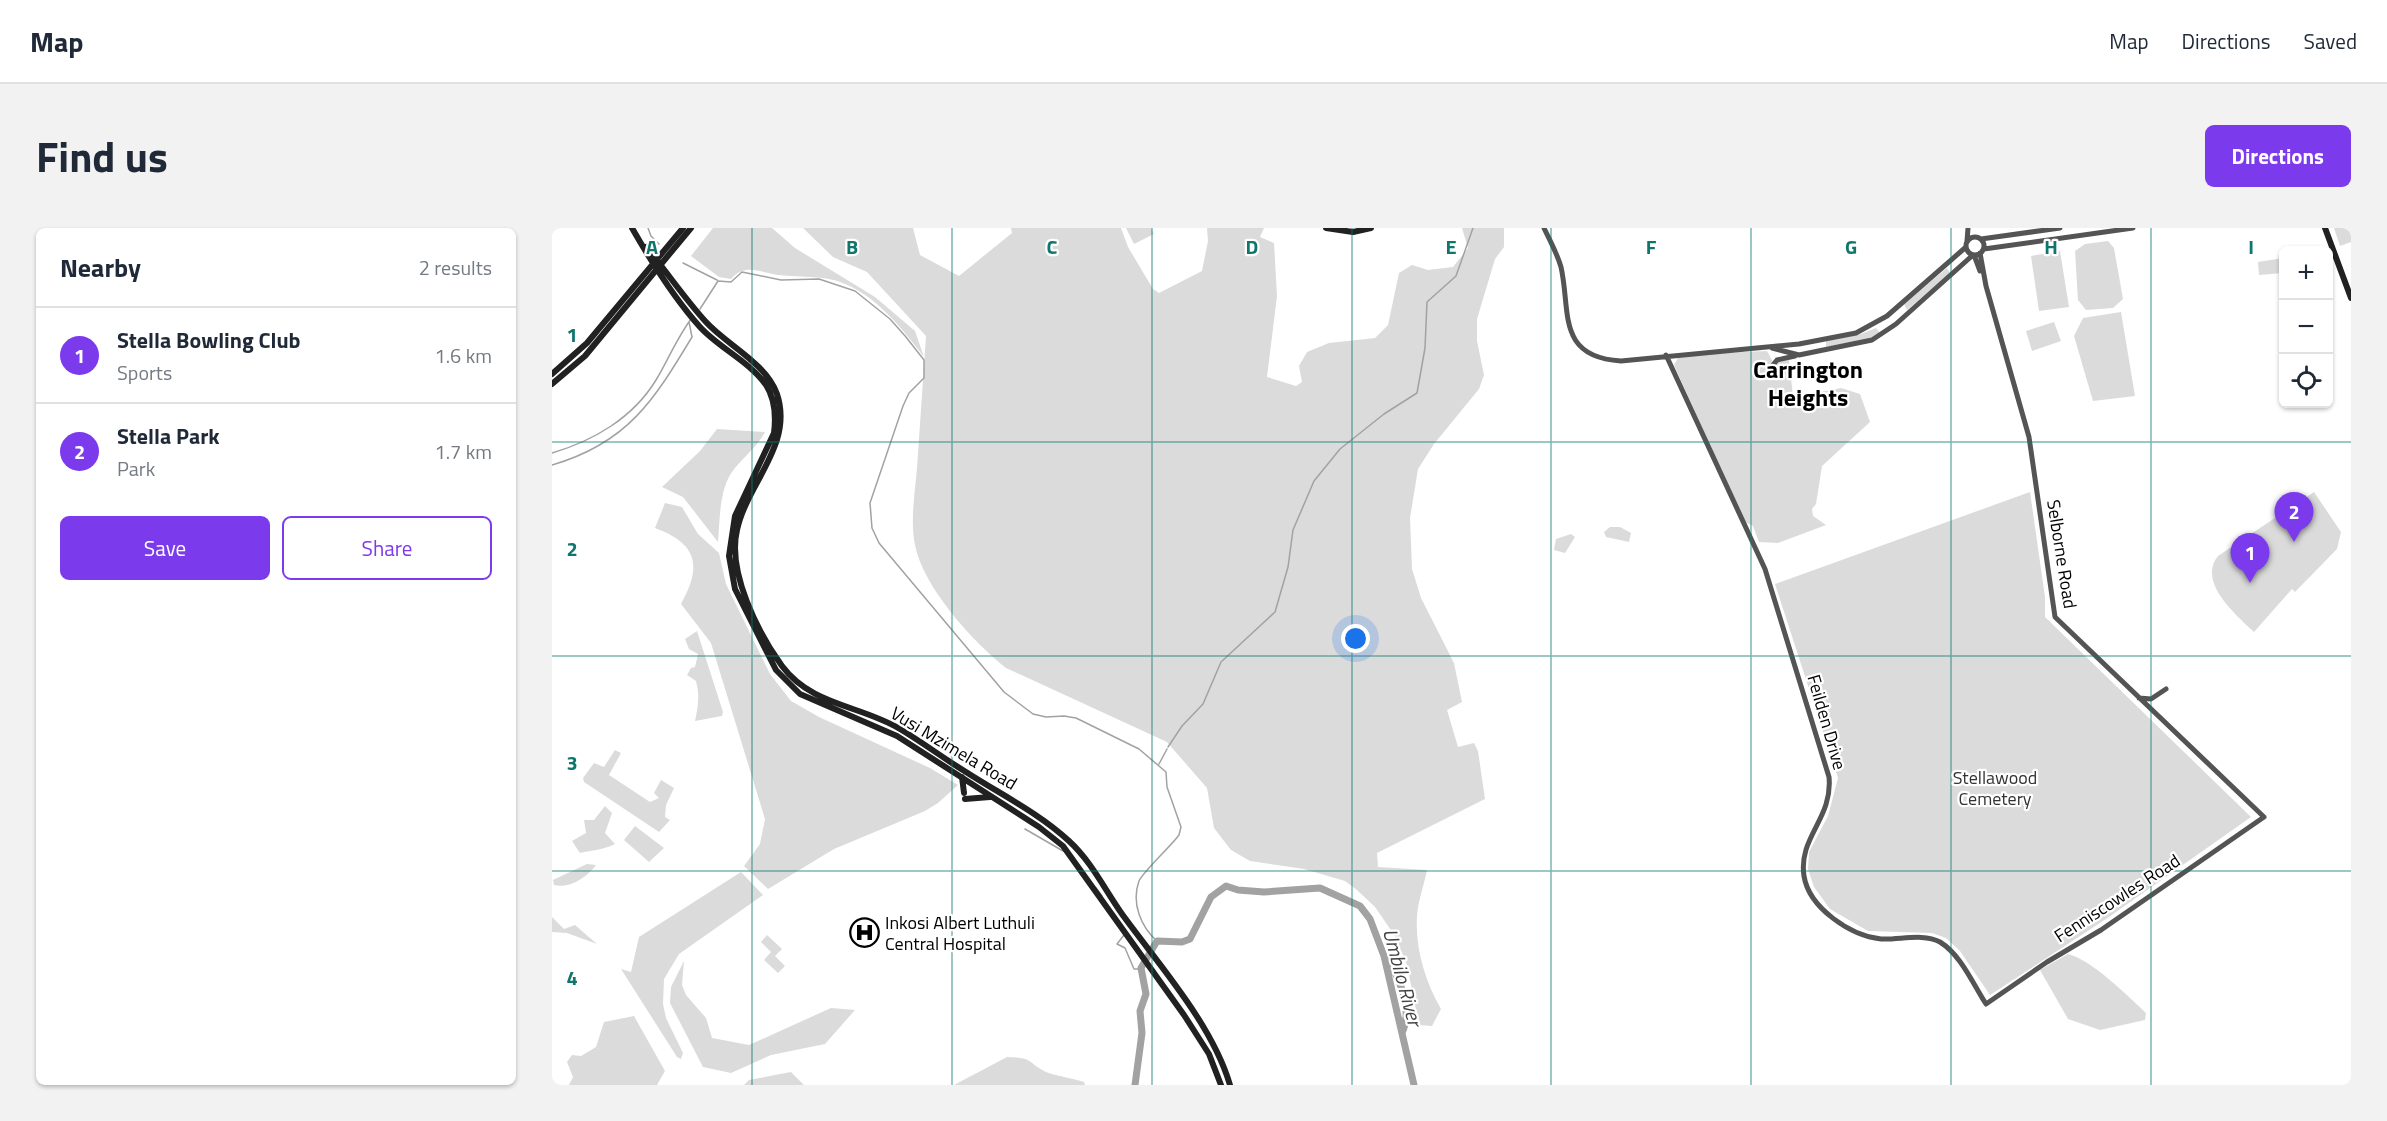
<!DOCTYPE html>
<meta charset="utf-8">
<style>
:root{--surface:#fff;--page:#f2f2f3;--text:#1f2937;--muted:#747a83;--line:#e0e1e3;--accent:#7c3aed}
body{margin:0;font-family:"Titillium Web",sans-serif;background:var(--page);color:var(--text)}
.controls{position:absolute;right:18px;top:18px;display:grid;overflow:hidden;border-radius:9px;box-shadow:0 2px 4px #0004}
.controls button{width:54px;height:54px;display:grid;place-items:center;padding:0;border:0;border-bottom:2px solid var(--line);background:var(--surface);color:var(--text);font:30px sans-serif}
.you{position:absolute;left:804px;top:411px;width:21px;height:21px;margin:-15px;border:4px solid #fff;border-radius:50%;background:#1a73e8;box-shadow:0 0 0 9px #1a73e833}
.badge{display:grid;place-items:center;width:39px;height:39px;border-radius:50%;background:var(--accent);color:#fff;font-size:20px;font-weight:700}
.pin{position:absolute;translate:-50% -50px;filter:drop-shadow(0 2px 3px #0008)}
.pin::after{content:'';position:absolute;top:32px;width:21px;height:18px;background:inherit;clip-path:polygon(0 0,100% 0,50% 100%)}
.list{margin:0;padding:0;list-style:none}
h2{display:flex;justify-content:space-between;align-items:center;height:78px;margin:0;padding:0 24px;font-size:26px}
h2 small{font-size:20px;font-weight:400;color:var(--muted)}
.list li{display:grid;grid-template-columns:39px 1fr auto;gap:18px;align-items:center;box-sizing:border-box;height:96px;padding:0 24px;border-top:2px solid var(--line)}
.list b{display:block;font-size:22px;white-space:nowrap}
.list p{margin:0;font-size:20px;white-space:nowrap;color:var(--muted)}
.list em{font-size:20px;font-style:normal;color:var(--muted)}
.actions{display:flex;gap:12px;padding:18px 24px}
.actions a{flex:1;padding:14px 0;border:2px solid var(--accent);border-radius:9px;text-align:center;font-size:21px;color:var(--accent)}
.actions .main{background:var(--accent);color:#fff}
.icon{flex:none;width:33px;height:33px;fill:none;stroke:currentColor;stroke-width:2;stroke-linecap:round;stroke-linejoin:round}
.map{position:relative;flex:none;width:1799px;height:857px;overflow:hidden;border-radius:9px}
header{display:flex;align-items:center;gap:36px;box-sizing:border-box;height:84px;padding:0 30px;background:var(--surface);border-bottom:2px solid var(--line)}
header strong{font-size:28px}
nav{display:flex;gap:33px;margin-inline-start:auto;font-size:21px}
.intro{display:flex;align-items:center;justify-content:space-between;box-sizing:border-box;height:144px;padding:0 36px}
h1{margin:0;font-size:42px}
.button{padding:15px 27px;border-radius:9px;background:var(--accent);color:#fff;font-size:21px;font-weight:700}
main{display:flex;gap:36px;padding:0 36px}
aside{flex:1;background:var(--surface);border-radius:9px;box-shadow:0 2px 4px #0004}
.map>svg:first-child{display:block}
.green{fill:#dbdbdb}
.lines{fill:none;stroke-linecap:round;stroke-linejoin:round}
.stream{stroke:#a2a2a2;stroke-width:1.5}
.river{stroke:#a2a2a2;stroke-width:7}
.tertiary{stroke:#545454;stroke-width:5}
.secondary{stroke:#212121;stroke-width:6}
.grid{fill:none;stroke:#0f766e;stroke-width:1.5;stroke-opacity:0.55}
.labels{text-anchor:middle;dominant-baseline:central;stroke-width:4.5;stroke-linejoin:round;paint-order:stroke}
.street-label{font-size:18px;fill:#000;stroke:#fff}
.park-label{font-size:18px;fill:#323232;stroke:#fff}
.poi-label{font-size:18px;fill:#000;stroke:#fff;text-anchor:start}
.water-label{font-size:20px;font-style:italic;fill:#434343;stroke:#fff}
.district-label{font-size:24px;font-weight:bold;fill:#000;stroke:#fff}
.grid-label{font-size:20px;text-anchor:middle;font-weight:bold;fill:#0f766e;stroke:#fff;stroke-width:4.5;stroke-linejoin:round;paint-order:stroke}
</style>
<header>
<strong>Map</strong>
<nav><a>Map</a><a>Directions</a><a>Saved</a></nav>
</header>
<div class="intro"><h1>Find us</h1><a class="button">Directions</a></div>
<main>
<aside>
<h2>Nearby<small>2 results</small></h2>
<ul class="list">
<li><span class="badge">1</span><div><b>Stella Bowling Club</b><p>Sports</p></div><em>1.6 km</em></li>
<li><span class="badge">2</span><div><b>Stella Park</b><p>Park</p></div><em>1.7 km</em></li>
</ul>
<div class="actions"><a class="main">Save</a><a>Share</a></div>
</aside>
<div class="map">
<svg width="1799" height="857" viewBox="0 0 1799 857">
<rect width="100%" height="100%" fill="#fff"/>
<path class="green" d="M161 0H220L243 20 323 69 363 103 372 129C348 98 318 59 277 51 260 48 243 49 226 47 207 44 193 35 179 51L167 49 139 28Z
M251 0H361L368 27 407 48 460 5 459 0H569L576 19 601 61 607 65 650 43 656 13 655 0H712L708 9 722 15 725 68 715 149 744 158 750 154 747 138 755 124 777 115 823 110 836 97 847 45 860 37 876 42 901 39 916 20 910 0H952V19L943 31 925 91V113L932 147 927 161 882 216 866 241 858 290 860 341 869 370 902 435 910 474 895 482 906 519 922 515 926 523 933 571 825 625 826 639 875 642C872 657 866 673 865 688 863 720 873 753 889 781L880 798 867 797 855 737 843 708 823 679 805 662 793 653 752 641 698 633 679 622 662 600 655 560 615 514 454 440C421 414 371 359 363 317 358 293 363 264 365 240 368 196 371 152 374 108L315 44 281 29Z
M574 0H599L602 6 582 16Z
M1782 0H1799V14L1788 18Z
M1556 13 1562 20 1571 71 1561 80 1534 82 1526 72 1523 23 1533 16Z
M1508 23 1517 79 1487 83 1479 28Z
M1731 30V45L1707 47 1706 34Z
M1395 40 1398 45 1355 82 1352 76Z
M1569 84 1583 168 1541 173 1522 108 1531 90Z
M1502 94 1509 113 1480 123 1474 103Z
M1324 100 1328 105 1319 110 1274 119V113L1309 106Z
M1215 123 1221 134 1237 132 1241 169 1289 160 1308 166 1318 194 1270 238 1264 276 1260 281 1261 288 1274 297 1226 315 1207 314 1201 298 1193 294 1122 137 1126 130 1144 126Z
M165 201 213 204C205 219 194 227 183 240 167 258 168 291 166 314L131 269 110 259 148 223Z
M1478 264 1493 369V389L1699 589 1554 691 1438 767 1408 723 1394 710 1380 705 1316 703 1278 681 1262 659 1256 641 1257 624 1276 588 1286 550 1223 356Z
M1762 264 1789 304 1785 321 1743 364 1740 361 1702 404C1684 387 1645 354 1666 328Z
M113 275 130 279 146 306 167 325 174 356 218 446 239 473 267 489 378 540 406 557 386 575 373 583 282 621 216 661 192 638 208 616 213 591 159 415 129 376C150 338 146 316 103 300Z
M1058 299H1068L1079 305 1077 314 1054 309 1052 304Z
M1019 306 1023 309 1013 325 1002 322 1004 311Z
M145 403 171 484 170 488 143 493C146 479 148 468 144 453L135 447 139 440 143 439 146 426 137 421 133 411Z
M63 522 69 525 57 547 98 574 107 570 102 565 109 552 122 560 114 577 113 589 118 592 107 604 32 554 31 550 42 535 52 539Z
M53 578 60 585 53 605 63 616C51 622 40 622 28 625L20 613 34 605 32 592H42Z
M83 598 112 620 97 634 72 612Z
M35 636 44 637C35 649 18 661 2 657L1 652Z
M189 644 211 667 127 726 112 751 111 776 114 790 131 825 129 831 125 829 69 741 79 744 87 709Z
M0 689 12 701 23 697 45 716 15 705 0 704Z
M215 707 230 721 223 728 233 738 226 745 212 732 219 724 209 714Z
M1516 726C1540 732 1576 768 1594 785L1593 792 1548 802 1516 791 1488 742Z
M132 733 130 757 134 767 154 790 160 810 197 817 279 780 303 782 273 816 219 827 179 845 151 839 118 775 119 759Z
M82 788 113 843 105 857H17L21 849 15 834 20 827 29 828 44 819 52 794Z
M455 829C483 830 473 833 494 844 501 847 523 851 532 854L533 857H402Z
M239 844 252 857H192L197 852Z"/>
<g class="lines">
<path class="stream" d="M96 0 99 8 107 16
M131 35 165 52
M148 81 166 53 179 54 190 44 229 52 267 51 303 63 338 91 354 109 372 132V150L357 165 351 178 318 275 320 300 327 315 452 464 481 486 494 489 512 488 524 490 587 521 614 544 615 559 629 599 627 607C619 618 591 644 587 653 579 675 589 699 605 713
M0 225C41 213 81 190 104 152 116 132 125 110 139 91
M0 237C76 215 102 172 140 109L137 94
M616 519 630 498 651 476 669 434 723 384 736 339 741 302 762 253 788 221 832 186 865 165 873 120 875 74 904 48 921 0
M607 536 615 521
M473 601 511 623
M544 660 550 668
M572 707 565 716 573 720 582 741H589"/>
<path class="river" d="M832 728C848 748 861 781 850 805
M583 857 590 805 588 783 594 766 589 740 605 713 630 714 638 711 659 669 674 658 686 662 712 664 768 660 808 678 818 691 832 728 862 857"/>
<path class="tertiary" d="M992 0C998 13 1005 25 1009 39 1019 83 1004 129 1069 133L1247 116 1304 105 1335 88 1414 19
M1414 18a9 9 0 1 1 18 0a9 9 0 1 1-18 0Z
M1429 11 1508 0
M1415 13 1416 0
M1432 21 1581 0
M1422 27 1428 43
M1220 120 1247 127 1320 112 1344 96 1421 27
M1114 127 1213 341 1277 549C1281 591 1246 609 1252 648 1257 680 1299 708 1329 711 1348 712 1371 705 1388 714 1409 727 1421 756 1434 776L1495 734 1549 702 1712 589 1503 389 1477 209 1434 58 1428 25
M1221 137 1225 132 1243 128
M1587 470 1599 471 1614 461"/>
<path class="secondary" d="M80 0C100 35 121 69 148 99 167 120 197 133 214 157 223 171 224 189 222 205L183 288 177 328 183 361 224 442 248 466 345 508 487 599 511 618 632 787 657 826 669 857
M774 0 801 4 819 0
M1773 0 1799 70
M94 19C115 44 133 71 154 94 175 117 214 135 225 166 242 217 195 255 185 302 175 344 206 405 230 438 260 478 308 477 348 501 370 514 391 530 414 544 448 566 487 585 517 613 539 633 553 662 570 686 607 737 660 796 678 857
M0 146 35 115 131 0
M0 156 33 128 139 0
M410 549 412 565
M413 571 438 569"/>
</g>
<path class="grid" d="M200 0V857M400 0V857M600 0V857M800 0V857M999 0V857M1199 0V857M1399 0V857M1599 0V857M0 214H1799M0 428H1799M0 643H1799"/>
<defs>
<symbol id="hospital-ring" viewBox="-11 -11 22 22"><circle r="9.5" fill="#fff" stroke="#000" stroke-width="1.5"/><path d="M-5-5h3v3.5h4V-5h3V5h-3V1.5h-4V5h-3Z" fill="#000"/></symbol>
</defs>
<g fill-rule="evenodd">
<use href="#hospital-ring" x="296" y="688" width="33" height="33"/>
</g>
<g class="labels">
<g class="street-label">
<text transform="translate(1510 326) rotate(81)">Selborne Road</text>
<text transform="translate(1275 494) rotate(74)">Feilden Drive</text>
<text transform="translate(402 520) rotate(31)">Vusi Mzimela Road</text>
<text transform="translate(1565 670) rotate(-33)">Fenniscowles Road</text>
</g>
<g class="park-label">
<text x="1443" y="549">Stellawood<tspan x="1443" dy="21">Cemetery</tspan></text>
</g>
<g class="poi-label">
<text x="333" y="694">Inkosi Albert Luthuli<tspan x="333" dy="21">Central Hospital</tspan></text>
</g>
<g class="water-label">
<text transform="translate(851 749) rotate(75)">Umbilo River</text>
</g>
<g class="district-label">
<text x="1256" y="141">Carrington<tspan x="1256" dy="28">Heights</tspan></text>
</g>
</g>
<g class="grid-label">
<text x="100" y="26">A</text>
<text x="300" y="26">B</text>
<text x="500" y="26">C</text>
<text x="700" y="26">D</text>
<text x="899" y="26">E</text>
<text x="1099" y="26">F</text>
<text x="1299" y="26">G</text>
<text x="1499" y="26">H</text>
<text x="1699" y="26">I</text>
<text x="20" y="114">1</text>
<text x="20" y="328">2</text>
<text x="20" y="542">3</text>
<text x="20" y="757">4</text>
</g>
</svg>
<div class="controls">
<button>+</button>
<button>−</button>
<button><svg class="icon" aria-label="locate" viewBox="0 0 24 24"><circle cx="12" cy="12" r="6"/><path d="M12 2v4M12 18v4M2 12h4M18 12h4"/></svg></button>
</div>
<div class="you"></div>
<div class="pin badge" style="left:1698px;top:355px">1</div>
<div class="pin badge" style="left:1742px;top:314px">2</div>
</div>
</main>
